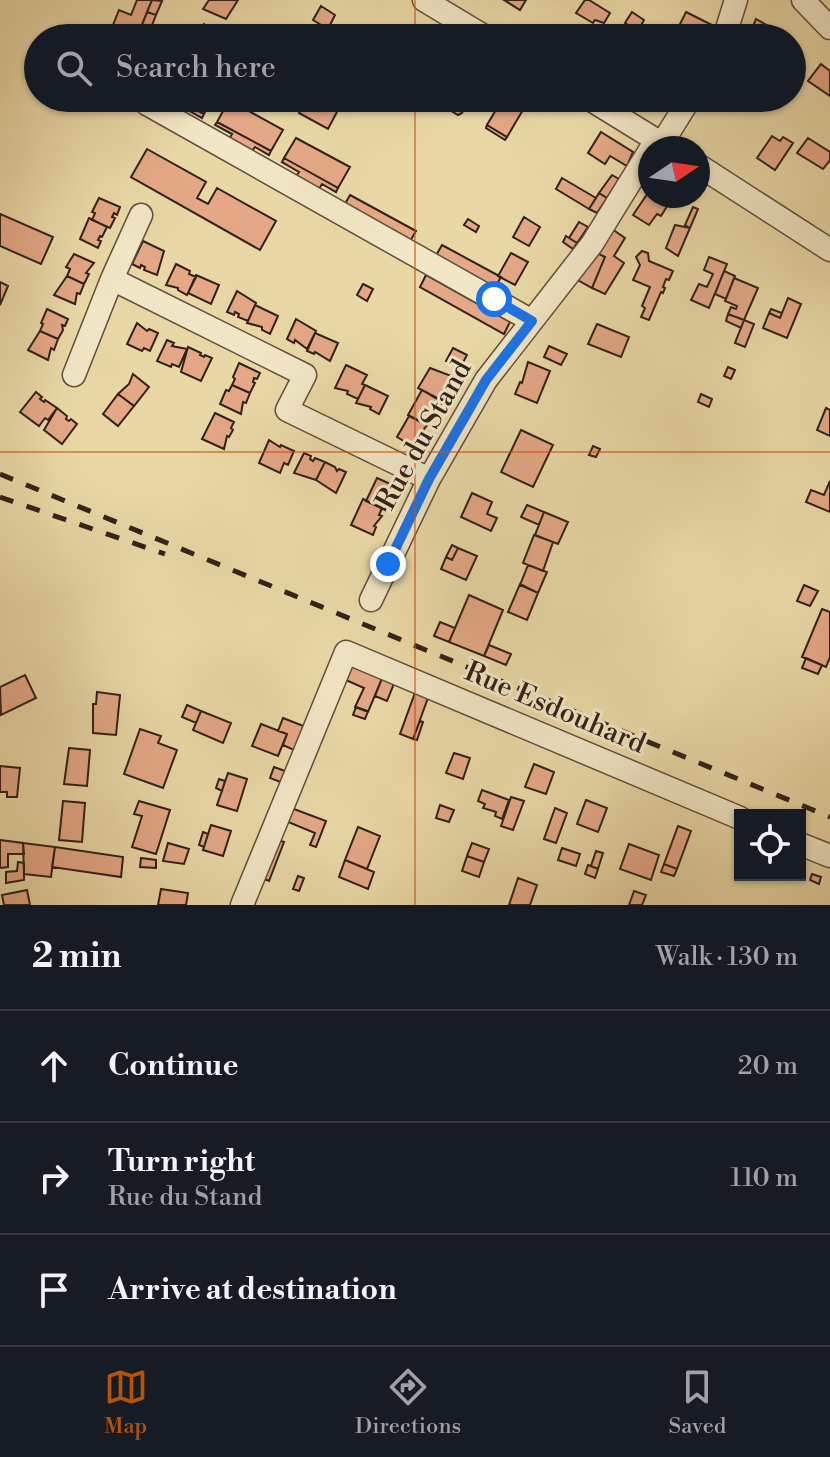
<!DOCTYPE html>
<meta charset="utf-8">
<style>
:root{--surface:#171b24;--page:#20242c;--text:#f1f3f6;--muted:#9ea1a6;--line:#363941;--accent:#b45309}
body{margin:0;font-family:"Libre Bodoni",serif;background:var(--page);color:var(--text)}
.controls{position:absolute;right:24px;bottom:24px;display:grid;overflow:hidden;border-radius:0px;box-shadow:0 2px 6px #0004}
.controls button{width:72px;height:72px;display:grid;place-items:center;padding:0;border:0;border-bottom:2px solid var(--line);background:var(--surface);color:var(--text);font:40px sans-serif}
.compass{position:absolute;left:638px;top:136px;width:72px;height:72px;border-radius:50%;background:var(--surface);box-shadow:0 2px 6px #0004;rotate:77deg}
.stop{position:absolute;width:24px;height:24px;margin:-18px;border:6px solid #1a73e8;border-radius:50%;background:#fff}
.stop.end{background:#1a73e8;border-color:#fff;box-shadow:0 2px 8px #0008}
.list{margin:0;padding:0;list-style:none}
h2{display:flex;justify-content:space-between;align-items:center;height:104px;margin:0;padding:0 32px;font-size:34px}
h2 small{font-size:26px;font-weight:400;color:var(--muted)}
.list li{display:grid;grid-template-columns:52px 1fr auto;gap:24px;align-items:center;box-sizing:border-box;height:112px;padding:0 32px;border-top:2px solid var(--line)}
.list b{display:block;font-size:30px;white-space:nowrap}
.list p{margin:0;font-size:26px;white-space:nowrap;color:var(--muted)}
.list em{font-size:26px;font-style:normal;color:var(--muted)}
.icon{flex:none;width:44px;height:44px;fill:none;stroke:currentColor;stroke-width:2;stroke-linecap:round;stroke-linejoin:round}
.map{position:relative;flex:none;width:830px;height:905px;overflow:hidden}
.search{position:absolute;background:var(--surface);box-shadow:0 2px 6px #0004;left:24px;right:24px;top:24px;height:88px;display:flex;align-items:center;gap:20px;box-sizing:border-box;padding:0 28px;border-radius:44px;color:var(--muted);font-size:30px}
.sheet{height:440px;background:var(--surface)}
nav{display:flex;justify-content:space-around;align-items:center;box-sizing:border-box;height:112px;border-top:2px solid var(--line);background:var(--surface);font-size:22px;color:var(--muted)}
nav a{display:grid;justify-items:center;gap:4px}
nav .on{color:var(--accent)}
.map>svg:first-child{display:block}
.building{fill:#e4a886;stroke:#322019;stroke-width:2}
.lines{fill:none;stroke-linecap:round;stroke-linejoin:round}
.minor-casing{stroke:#604e3c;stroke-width:25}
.minor{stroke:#f1e6c5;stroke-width:22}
.rail{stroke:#322019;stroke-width:5;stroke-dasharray:14 14;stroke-linecap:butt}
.route{stroke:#1a73e8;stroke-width:10}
.grid{fill:none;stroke:#cd500e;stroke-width:2;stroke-opacity:0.55}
.labels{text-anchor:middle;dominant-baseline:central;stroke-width:6;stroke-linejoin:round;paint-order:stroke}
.street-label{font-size:28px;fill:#322019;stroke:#f1e6c5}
</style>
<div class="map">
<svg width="830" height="905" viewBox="0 0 830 905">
<rect width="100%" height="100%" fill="#e9d8a6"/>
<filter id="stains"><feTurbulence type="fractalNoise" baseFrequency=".0025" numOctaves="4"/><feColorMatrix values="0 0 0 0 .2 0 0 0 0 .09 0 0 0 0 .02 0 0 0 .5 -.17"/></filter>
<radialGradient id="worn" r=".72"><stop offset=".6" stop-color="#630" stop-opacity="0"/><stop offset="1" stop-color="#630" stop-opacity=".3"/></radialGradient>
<path class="building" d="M137 0H152L138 35 113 25 119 10 131 15Z
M152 0 162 1 156 15 147 12Z
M209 0H238L226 19 203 9Z
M504 0H526L520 10Z
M585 0H589L610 13 604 23 595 20 593 23 576 13Z
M321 6 335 15 328 29 313 20Z
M147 12 156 15 150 30 141 27Z
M632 12 644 20 638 31 625 23Z
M686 12 712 25 705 38H673Z
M756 19 779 32 775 38 749 36Z
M204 24 213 30 209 36 200 31Z
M628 25 642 34 639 38H629L622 34Z
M141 27 150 30 146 38 138 35Z
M236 27 242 31 237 38H229Z
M567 27 581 38H551L556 30 563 34Z
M821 64 830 71V96L808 81Z
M162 98H174L204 114 202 118 186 109 183 113 161 101Z
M174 98H213L204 114Z
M307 98H314L322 102 324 99 339 108 328 129 299 113Z
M455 98H471L463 111 451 104Z
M503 98H530L507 137 487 125Z
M229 100 283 130 271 151 217 122Z
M451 104 463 111 462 113 458 115 448 109Z
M217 122 271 151 269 155 255 147 252 151 229 139 232 134 215 125Z
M487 125 507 137 505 140 486 128Z
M601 132 633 152 627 166 610 156 605 164 588 153Z
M772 136 780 141 783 137 793 143 775 170 757 158Z
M296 138 350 167 338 188 284 158Z
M808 138 830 152V160L823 169 797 153Z
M147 149 206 182 197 198 208 204 217 188 276 221 260 250 131 177Z
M284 158 338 188 336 192 322 184 319 189 296 176 299 172 282 162Z
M612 175 619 179 607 198 599 193Z
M562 178 596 198 589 209 556 189Z
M650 190V196H665L671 200 661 216 657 214 649 225 633 215Z
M599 193 607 198 597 213 589 209Z
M350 195 416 231 408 245 342 209Z
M99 198 120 207 117 215 114 213 112 217 115 218 110 228 92 220 95 213 92 212Z
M693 207 698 209 690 228 685 225Z
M0 214 53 237 41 264 0 246Z
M524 217 540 227 529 246 513 237Z
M89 218 107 227 102 237 100 236 98 240 101 241 98 248 80 239Z
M468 219 479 226 476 232 464 225Z
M579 222 588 227 577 243 569 238Z
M675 225 690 228 678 256 666 248Z
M612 229 625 238 614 256 624 263 605 294 592 288 605 257 595 252Z
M566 236 577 243 573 249 563 242Z
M143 241 164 251 157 275 144 270 145 267 141 265 140 268 132 264Z
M442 245 501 277 493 291 434 259Z
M642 251 648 253 649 261 673 271 669 280 666 279 663 287 665 288 663 293 661 292 649 320 641 317 645 308 642 306 650 287 633 280 640 265 636 257Z
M595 252 605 257 592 288 574 278Z
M511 253 528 262 515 285 498 276Z
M74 254 94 263 86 273 89 274 84 284 67 276 70 269 66 267Z
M709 257 727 264 709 308 691 300 699 284 707 287 713 274 704 270Z
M176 264 190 271 189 274 196 277 187 295 178 290V288L166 285Z
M724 271 735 276 726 299 715 294Z
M196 275 219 285 211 304 188 293Z
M426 275 510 322 504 334 420 287Z
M67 276 84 284 80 294 77 293 75 304 54 295Z
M734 278 758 288 744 320 728 314 731 307 736 309 737 306 725 301Z
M0 282 8 286 0 305Z
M363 284 373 289 367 301 357 295Z
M237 291 256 303 248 321 238 317 239 314 235 312 234 315 227 312Z
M788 298 801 304 787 338 763 328 769 313 780 318Z
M255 305 278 316 270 334 262 330V327L247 323Z
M47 309 68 319 65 326 62 325 63 330 58 339 40 331 43 324 41 323Z
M771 309 782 313 780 318 769 313Z
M728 314 744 320 741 328 726 321Z
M296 319 316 331 307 349 295 340 294 343 287 339Z
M744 320 754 324 745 347 735 343Z
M137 323 147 331 149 329 158 333 150 351 144 348 142 351 127 344Z
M597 324 629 337 621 357 588 344Z
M40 331 58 339 54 350 51 348 48 360 28 350Z
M315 333 338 343 330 361 315 352 314 354 307 351Z
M167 340 174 343 172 346 187 349 179 367 172 364 171 367 157 361Z
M549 346 567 354 561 365 544 357Z
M188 347 201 353 200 355 204 357 205 355 212 358 201 381 181 372Z
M453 348 467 355 460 368 446 361Z
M528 362 550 371 537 403 515 394 520 382 522 383Z
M239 363 260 373 257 379 254 378 253 382 255 383 250 393 232 385 235 379 233 377Z
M346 365 367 375 362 384 365 385 358 399 347 394 348 391 335 388Z
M728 367 735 370 731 379 724 376Z
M430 368 454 377 447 390 444 388 441 400 418 388Z
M133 374 149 387 134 406 118 394 129 384Z
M232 385 250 393 246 403 243 402 241 414 220 404 226 390 229 391Z
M365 385 388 396 379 414 370 409 371 407 356 403Z
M422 390 442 402 438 410 435 409 432 421 430 419 427 425 408 415Z
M36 392 42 397 40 399 44 402 45 400 57 408 48 420 45 418 39 426 20 412Z
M118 394 134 406 118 426 103 414Z
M701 394 712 399 709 407 698 402Z
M57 408 67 416 66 419 69 421 71 419 77 424 62 444 44 430Z
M826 408 830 410V436L817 430Z
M215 413 234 422 231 428 233 430 229 437 227 436 224 449 202 439Z
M409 416 427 425 422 432 421 431 414 447 397 437Z
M521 430 553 445 533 487 501 472Z
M269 440 280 447 281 445 294 451 288 465 284 463 280 473 259 463Z
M593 446 600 449 596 457 589 455Z
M304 453 311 456 310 459 313 461 315 458 325 462 316 480 294 473Z
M325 462 335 467 337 471 339 469 346 472 336 493 316 480Z
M377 478 395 486 391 496H389L385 510 366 501Z
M830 481V512L806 502 811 490 824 495Z
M472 493 492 502 487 514 497 518 491 531 461 517Z
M363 499 382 508 379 515 382 516 374 526 376 527 373 535 351 525Z
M527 505 544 512 539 525 521 517Z
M544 512 568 522 558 544 535 535Z
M534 535 553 542 543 571 523 563Z
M452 545 458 548 452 560 446 557Z
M458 548 477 556 466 580 441 569 446 557 452 560Z
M528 565 547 572 538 593 520 585Z
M520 584 538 593 527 620 508 612Z
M804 585 818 591 810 606 797 601Z
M469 595 503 610 484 656 449 642Z
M822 609 830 612V657L826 667 802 657Z
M440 622 455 628 449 642 434 636Z
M489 645 511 654 506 665 484 656Z
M806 658 822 665 818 674 802 668Z
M346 661 383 676 368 712 355 707 364 688 339 677Z
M25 675 36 698 1 715 0 687Z
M383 676 395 681 387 701 375 696Z
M416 690 429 695 413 739 400 734Z
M97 692 120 695 116 735 93 733V704H96Z
M187 705 201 711 196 723 182 717Z
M356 707 368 711 365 719 353 715Z
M201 711 231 723 223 743 193 730Z
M283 718 306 727 296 751 283 745 287 734 278 731Z
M420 721 423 722 417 740 413 739Z
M261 724 287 734 278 756 252 746Z
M140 729 161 736 158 743 177 750 163 788 124 774Z
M69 748 90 750 87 786 64 784Z
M454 753 470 758 463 779 446 773Z
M534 764 554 772 546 794 525 787Z
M0 766 20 768 17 797H7V792H0Z
M274 767 288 772 283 783 270 778Z
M228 773 247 779 237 811 217 805Z
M219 779 225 781 222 791 216 788Z
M482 790 509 800 502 819 495 816 496 812 483 808 485 804 478 801Z
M511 797 524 801 513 830 501 826Z
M586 800 607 808 598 832 577 824Z
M63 801 85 803 82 842 59 840Z
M139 801 170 810 156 854 132 847 142 816 134 814Z
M440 805 454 810 449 822 436 818Z
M286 806 326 821 316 847 310 845 315 833 281 819Z
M555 808 567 813 556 843 544 839Z
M211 825 231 831 223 856 203 850Z
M678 826 691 831 677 869 664 864Z
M358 827 380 836 367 869 345 860Z
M203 832 208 834 204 847 199 845Z
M274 839 284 842 269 881 259 877Z
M0 840 23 843 24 854H8V867L0 868Z
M23 843 55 847 51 877 24 874Z
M168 843 189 849 184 864 163 861Z
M472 843 489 849 484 862 467 856Z
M629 844 659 855 651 880 620 869Z
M55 847 123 857 121 877 52 867Z
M562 848 580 854 576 866 558 860Z
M596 851 603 853 598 869 591 866Z
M467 856 484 862 479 877 462 871Z
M141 858 156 860V868L140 867Z
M345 860 374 872 368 889 339 877Z
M18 862 24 863V880L6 883V872L17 871Z
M664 864 677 869 674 876 661 872Z
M588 865 598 869 595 878 585 874Z
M812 874 821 877 819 884 810 880Z
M298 876 304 878 299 891 293 889Z
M518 878 537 885 530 905H509Z
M161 889 188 893 186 905H158Z
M27 890 30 905H4L2 895Z
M634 891 646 895 642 905H629Z"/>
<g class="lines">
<defs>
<path id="minor" d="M424 0 487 38
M803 0 830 28
M724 38 736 0
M588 98 669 148
M147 104 532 321
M651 148 666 137 690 98
M698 165 830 250
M141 215 112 279 305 375 287 410 429 479
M74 375 112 279
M371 600 429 479 486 380 592 244 650 150
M800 844 830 856
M242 905 346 652 740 818"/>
</defs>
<use href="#minor" class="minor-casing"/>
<use href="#minor" class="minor"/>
<path class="rail" d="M0 474 830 817
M0 497 165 554"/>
</g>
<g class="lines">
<path class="route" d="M388 564 429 479 486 380 532 321 494 299"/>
</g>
<path class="grid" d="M415 0V38M415 98V905M0 452H830"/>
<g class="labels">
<g class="street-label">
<text transform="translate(424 435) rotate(-61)">Rue du Stand</text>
<text transform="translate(555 708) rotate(23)">Rue Esdouhard</text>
</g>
</g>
<rect width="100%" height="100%" filter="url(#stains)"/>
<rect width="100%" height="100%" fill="url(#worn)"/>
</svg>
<div class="controls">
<button><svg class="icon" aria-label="locate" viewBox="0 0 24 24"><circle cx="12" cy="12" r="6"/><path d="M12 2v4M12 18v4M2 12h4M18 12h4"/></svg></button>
</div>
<svg class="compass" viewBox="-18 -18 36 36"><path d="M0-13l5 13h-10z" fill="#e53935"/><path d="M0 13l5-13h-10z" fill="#9ea1a6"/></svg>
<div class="stop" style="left:494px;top:299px"></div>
<div class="stop end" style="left:388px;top:564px"></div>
<div class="search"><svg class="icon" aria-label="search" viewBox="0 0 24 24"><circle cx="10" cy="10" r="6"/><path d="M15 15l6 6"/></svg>Search here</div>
</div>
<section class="sheet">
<h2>2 min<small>Walk · 130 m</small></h2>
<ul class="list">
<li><svg class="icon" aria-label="ahead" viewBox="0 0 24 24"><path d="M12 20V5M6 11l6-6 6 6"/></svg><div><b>Continue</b></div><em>20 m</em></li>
<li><svg class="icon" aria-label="right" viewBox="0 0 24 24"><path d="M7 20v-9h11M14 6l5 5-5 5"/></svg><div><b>Turn right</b><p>Rue du Stand</p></div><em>110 m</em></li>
<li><svg class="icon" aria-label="arrive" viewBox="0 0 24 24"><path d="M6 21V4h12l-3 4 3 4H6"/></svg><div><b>Arrive at destination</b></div></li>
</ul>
</section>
<nav>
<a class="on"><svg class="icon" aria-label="map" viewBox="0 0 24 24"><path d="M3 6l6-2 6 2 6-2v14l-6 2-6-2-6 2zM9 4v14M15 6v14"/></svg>Map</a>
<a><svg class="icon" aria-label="directions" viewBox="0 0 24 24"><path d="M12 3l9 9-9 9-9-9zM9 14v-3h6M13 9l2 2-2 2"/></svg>Directions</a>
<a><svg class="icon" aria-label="saved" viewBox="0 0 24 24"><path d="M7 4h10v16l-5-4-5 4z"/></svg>Saved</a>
</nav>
